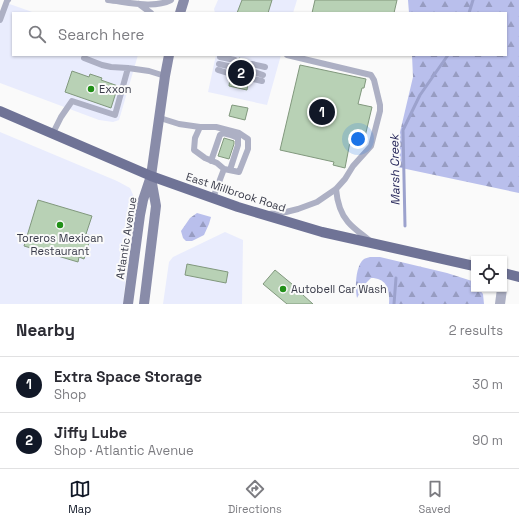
<!DOCTYPE html>
<meta charset="utf-8">
<style>
:root{--surface:#fff;--page:#f2f2f3;--text:#2b2b33;--muted:#7c7c81;--line:#e1e1e2;--accent:#111827}
body{margin:0;font-family:"Space Grotesk",sans-serif;background:var(--page);color:var(--text)}
.controls{position:absolute;right:12px;bottom:12px;display:grid;overflow:hidden;border-radius:0px;box-shadow:0 1px 3px #0004}
.controls button{width:36px;height:36px;display:grid;place-items:center;padding:0;border:0;border-bottom:1px solid var(--line);background:var(--surface);color:var(--text);font:20px sans-serif}
.you{position:absolute;left:358px;top:139px;width:14px;height:14px;margin:-10px;border:3px solid #fff;border-radius:50%;background:#1a73e8;box-shadow:0 0 0 6px #1a73e833}
.badge{display:grid;place-items:center;width:26px;height:26px;border-radius:50%;background:var(--accent);color:#fff;font-size:13px;font-weight:700}
.pin{position:absolute;translate:-50% -50%;border:2px solid #fff;box-shadow:0 1px 4px #0006}
.list{margin:0;padding:0;list-style:none}
h2{display:flex;justify-content:space-between;align-items:center;height:52px;margin:0;padding:0 16px;font-size:17px}
h2 small{font-size:13px;font-weight:400;color:var(--muted)}
.list li{display:grid;grid-template-columns:26px 1fr auto;gap:12px;align-items:center;box-sizing:border-box;height:56px;padding:0 16px;border-top:1px solid var(--line)}
.list b{display:block;font-size:15px;white-space:nowrap}
.list p{margin:0;font-size:13px;white-space:nowrap;color:var(--muted)}
.list em{font-size:13px;font-style:normal;color:var(--muted)}
.icon{flex:none;width:22px;height:22px;fill:none;stroke:currentColor;stroke-width:2;stroke-linecap:round;stroke-linejoin:round}
.map{position:relative;flex:none;width:519px;height:304px;overflow:hidden}
.search{position:absolute;background:var(--surface);box-shadow:0 1px 3px #0004;left:12px;right:12px;top:12px;height:44px;display:flex;align-items:center;gap:10px;box-sizing:border-box;padding:0 14px;border-radius:0px;color:var(--muted);font-size:15px}
.sheet{height:164px;background:var(--surface)}
nav{display:flex;justify-content:space-around;align-items:center;box-sizing:border-box;height:56px;border-top:1px solid var(--line);background:var(--surface);font-size:11px;color:var(--muted)}
nav a{display:grid;justify-items:center;gap:2px}
nav .on{color:var(--accent)}
.map>svg:first-child{display:block}
.built{fill:#e9ecfd}
.forest{fill:url(#forest-firs)}
.lines{fill:none;stroke-linecap:round;stroke-linejoin:round}
.stream{stroke:#9ca2cd;stroke-width:3}
.building{fill:#b8d1b5;stroke:#81987d}
.lane{stroke:#adb0c4;stroke-width:6}
.street{stroke:#adb0c4;stroke-width:10}
.secondary{stroke:#898ca9;stroke-width:10}
.primary{stroke:#6f7396;stroke-width:10}
.poi-dot{fill:#229018;stroke:#fafafa;stroke-width:1.5}
.labels{text-anchor:middle;dominant-baseline:central;stroke-width:4;stroke-linejoin:round;paint-order:stroke}
.poi-label{font-size:11px;fill:#393b49;stroke:#fafafa;text-anchor:start}
.street-label{font-size:11px;fill:#393b49;stroke:#fafafa}
.water-label{font-size:12px;font-style:italic;fill:#212156;stroke:#fafafa}
</style>
<div class="map">
<svg width="519" height="304" viewBox="0 0 519 304">
<defs>
<pattern id="forest-firs" width="22" height="20" patternUnits="userSpaceOnUse"><rect width="22" height="20" fill="#b9bfec"/><path d="M5 1l3.5 6h-7zM16 11l3.5 6h-7z" fill="#979cc1"/></pattern>
</defs>
<rect width="100%" height="100%" fill="#fafafa"/>
<path class="built" d="M218 0H297L293 13H215L214 9Z
M4 2 35 13H13V55H138L119 120 113 122 99 120 0 83V12Z
M216 55H281L267 105 208 92Z
M0 132 117 181 130 188 134 197 123 304H0Z
M225 232 243 240 242 304H163L169 262 173 257Z"/>
<path class="forest" d="M408 0H519V193L392 166 413 77 412 55H506V13H409Z
M197 213 211 217 209 224 204 235 192 241H186L183 238 181 231 190 218Z
M370 257H380L447 273 472 281 474 283V289H479L483 294 484 304H389C390 290 387 278 371 278L364 285 357 298C355 289 355 266 364 259 365 258 368 258 370 257Z"/>
<g class="lines">
<path class="stream" d="M469 13 473 0
M405 226 403 130 420 95 448 55
M394 304 396 278"/>
</g>
<path class="building" d="M242 0H272L268 13H237Z
M315 0H397L394 13H312Z
M239 58 249 61 248 63 249 67 247 70 248 74 245 77 246 81 248 82 247 90 229 86 230 78H234L235 76 234 71 237 68 236 64 239 61Z
M300 65 366 79 364 88H362L358 104 372 107 363 145 350 142 345 168 333 165 334 162 280 150Z
M72 71 89 77 90 74 102 78 101 80 118 86 111 108 65 92Z
M232 105 248 108 245 120 229 116Z
M224 138 234 141V144L229 159 218 156Z
M38 200 92 216 86 234 91 236 84 259 79 257 78 262 24 246Z
M187 264 228 272 226 283 185 275Z
M275 270 304 294 303 295 313 304H287L263 284Z"/>
<g class="lines">
<path class="lane" d="M108 0C127 2 154 9 171 0
M139 4 151 13
M0 20 7 1 8 0
M220 57 235 60
M84 58 102 65 111 67 128 68 149 71 165 76
M219 64 233 67
M252 64 265 67
M218 70 231 74
M251 71 263 75
M249 78 262 81
M160 118 179 124 200 127 195 138 194 150 205 158 217 163 224 169 213 198
M200 127H216L239 133 248 139V149L239 172 224 169
M53 133 61 117 72 101 115 115 128 68
M211 161 220 135 223 133 231 135 238 138V145L230 170
M336 189C337 200 340 213 348 222 354 229 363 235 370 241
M269 214 286 212 298 209 317 202 336 189 345 179 353 166 371 146 380 111V105L374 80 371 75 287 55"/>
<path class="street" d="M500 304 502 289"/>
<path class="secondary" d="M180 13 184 0
M128 304 140 215 143 200 151 176 165 76 169 55
M144 304 156 206 151 178"/>
<path class="primary" d="M0 111 151 176 238 207 322 232 474 266
M504 273 519 277"/>
</g>
<g class="poi-dot">
<circle cx="91" cy="89" r="4"/>
<circle cx="60" cy="225" r="4"/>
<circle cx="283" cy="289" r="4"/>
</g>
<g class="labels">
<g class="poi-label">
<text x="99" y="89">Exxon</text>
<text x="60" y="238" text-anchor="middle">Toreros Mexican<tspan x="60" dy="13">Restaurant</tspan></text>
<text x="291" y="289">Autobell Car Wash</text>
</g>
<g class="street-label">
<text transform="translate(236 192) rotate(18)">East Millbrook Road</text>
<text transform="translate(126 238) rotate(-81)">Atlantic Avenue</text>
</g>
<g class="water-label">
<text transform="translate(395 170) rotate(-91)">Marsh Creek</text>
</g>
</g>
</svg>
<div class="controls">
<button><svg class="icon" aria-label="locate" viewBox="0 0 24 24"><circle cx="12" cy="12" r="6"/><path d="M12 2v4M12 18v4M2 12h4M18 12h4"/></svg></button>
</div>
<div class="you"></div>
<div class="pin badge" style="left:322px;top:112px">1</div>
<div class="pin badge" style="left:241px;top:73px">2</div>
<div class="search"><svg class="icon" aria-label="search" viewBox="0 0 24 24"><circle cx="10" cy="10" r="6"/><path d="M15 15l6 6"/></svg>Search here</div>
</div>
<section class="sheet">
<h2>Nearby<small>2 results</small></h2>
<ul class="list">
<li><span class="badge">1</span><div><b>Extra Space Storage</b><p>Shop</p></div><em>30 m</em></li>
<li><span class="badge">2</span><div><b>Jiffy Lube</b><p>Shop · Atlantic Avenue</p></div><em>90 m</em></li>
</ul>
</section>
<nav>
<a class="on"><svg class="icon" aria-label="map" viewBox="0 0 24 24"><path d="M3 6l6-2 6 2 6-2v14l-6 2-6-2-6 2zM9 4v14M15 6v14"/></svg>Map</a>
<a><svg class="icon" aria-label="directions" viewBox="0 0 24 24"><path d="M12 3l9 9-9 9-9-9zM9 14v-3h6M13 9l2 2-2 2"/></svg>Directions</a>
<a><svg class="icon" aria-label="saved" viewBox="0 0 24 24"><path d="M7 4h10v16l-5-4-5 4z"/></svg>Saved</a>
</nav>
